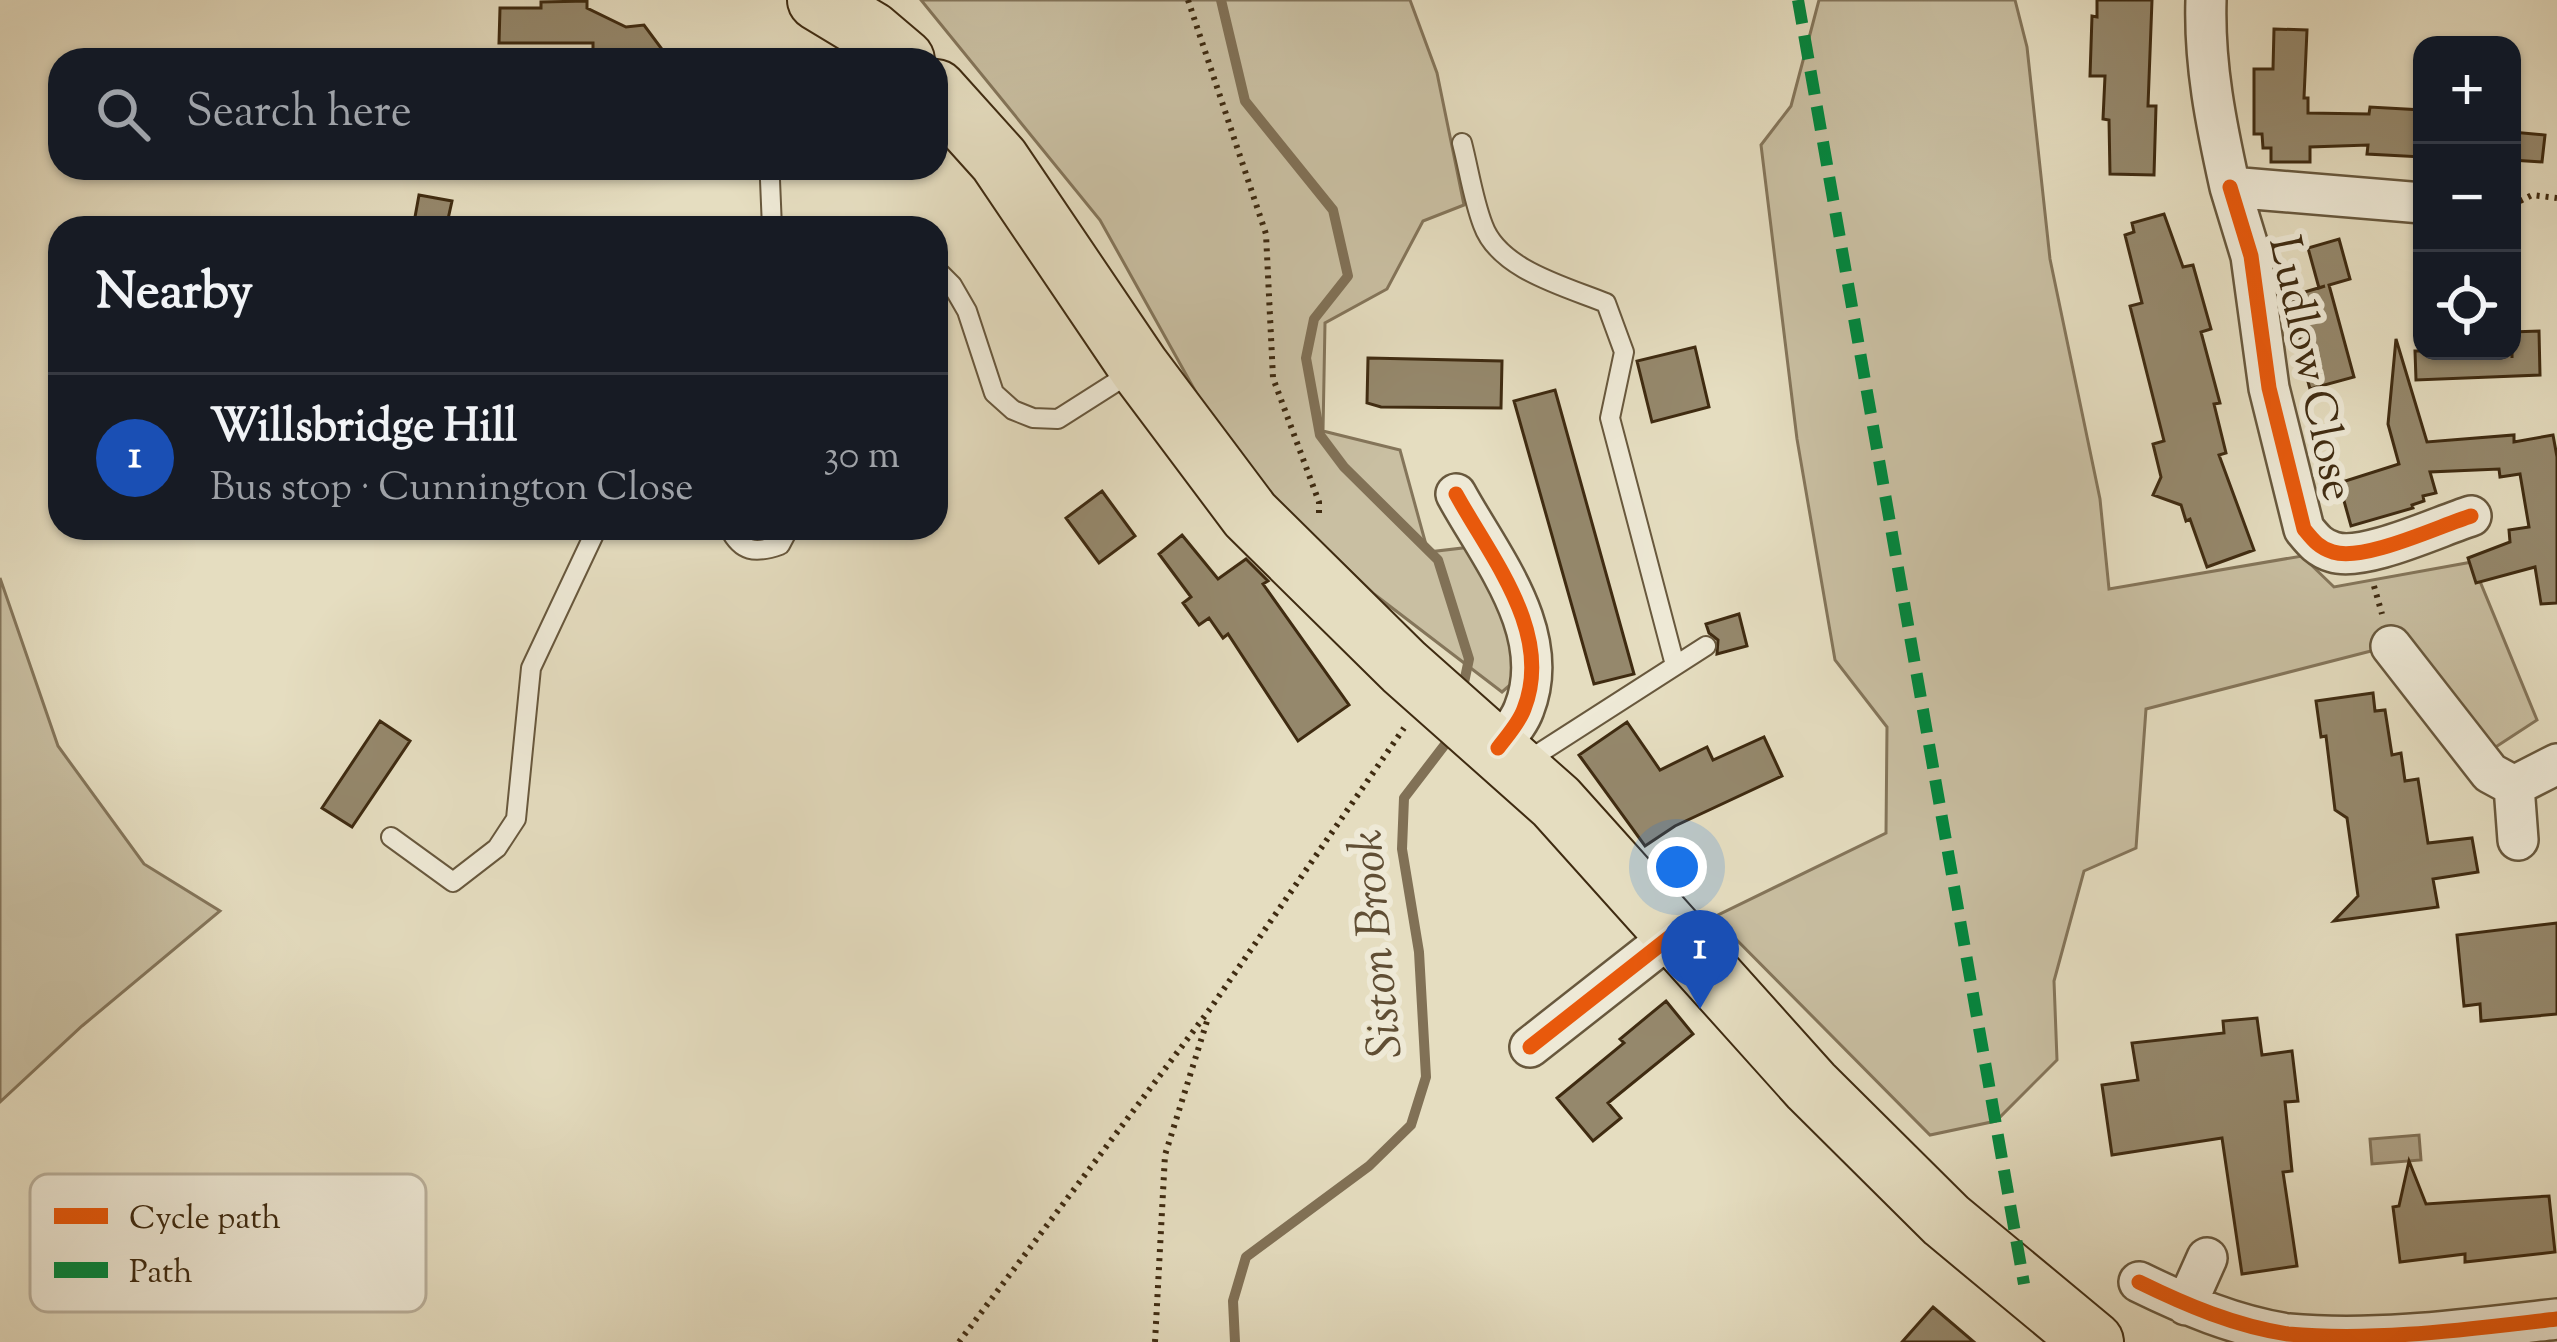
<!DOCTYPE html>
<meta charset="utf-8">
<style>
:root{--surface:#171b24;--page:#242831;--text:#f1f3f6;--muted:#9ea1a6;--line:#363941;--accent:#c59692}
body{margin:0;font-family:"Sorts Mill Goudy",serif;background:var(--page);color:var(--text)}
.controls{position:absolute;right:36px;top:36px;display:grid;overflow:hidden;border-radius:24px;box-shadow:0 3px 9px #0004}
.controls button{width:108px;height:108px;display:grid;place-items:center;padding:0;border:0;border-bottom:3px solid var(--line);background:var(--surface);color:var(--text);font:60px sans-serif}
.you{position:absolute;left:1677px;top:867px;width:42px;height:42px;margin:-30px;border:9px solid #fff;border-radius:50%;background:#1a73e8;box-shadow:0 0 0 18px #1a73e833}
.badge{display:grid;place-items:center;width:78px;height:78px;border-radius:50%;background:var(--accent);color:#fff;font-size:39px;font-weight:700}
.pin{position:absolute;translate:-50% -99px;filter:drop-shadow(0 3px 6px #0008)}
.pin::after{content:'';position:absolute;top:63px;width:42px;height:36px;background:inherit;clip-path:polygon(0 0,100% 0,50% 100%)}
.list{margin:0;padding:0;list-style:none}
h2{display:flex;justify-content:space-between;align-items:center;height:156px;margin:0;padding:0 48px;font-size:51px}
h2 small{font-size:39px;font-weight:400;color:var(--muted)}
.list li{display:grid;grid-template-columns:78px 1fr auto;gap:36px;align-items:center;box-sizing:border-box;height:168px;padding:0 48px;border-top:3px solid var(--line)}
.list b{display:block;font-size:45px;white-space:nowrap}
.list p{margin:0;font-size:39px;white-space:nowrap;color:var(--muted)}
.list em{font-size:39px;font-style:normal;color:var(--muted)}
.icon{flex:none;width:66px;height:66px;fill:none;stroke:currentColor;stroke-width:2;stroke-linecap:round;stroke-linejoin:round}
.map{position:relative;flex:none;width:2557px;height:1342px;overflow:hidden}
.search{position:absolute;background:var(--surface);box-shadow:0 3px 9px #0004;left:48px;top:48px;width:900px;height:132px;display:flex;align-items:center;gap:30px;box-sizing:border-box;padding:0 42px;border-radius:36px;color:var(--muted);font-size:45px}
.panel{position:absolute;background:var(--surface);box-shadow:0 3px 9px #0004;left:48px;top:216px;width:900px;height:324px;border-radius:36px}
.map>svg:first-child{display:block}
.green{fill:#c9bfa2;stroke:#84755a;stroke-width:3}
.water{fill:#ada084;stroke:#817156;stroke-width:3}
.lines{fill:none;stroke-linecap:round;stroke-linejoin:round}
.stream{stroke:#817156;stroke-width:10}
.building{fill:#95886c;stroke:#3f2b11;stroke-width:3}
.lane-casing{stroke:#68583d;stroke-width:22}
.street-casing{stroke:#68583d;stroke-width:44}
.primary-casing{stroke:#3f2b11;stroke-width:64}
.path{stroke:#3f2b11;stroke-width:6;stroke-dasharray:3 6;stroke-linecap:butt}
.lane{stroke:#eee9d6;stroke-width:18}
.street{stroke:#eee9d6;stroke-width:39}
.primary{stroke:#e5ddc0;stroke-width:60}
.quiet{stroke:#00873e;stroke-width:12;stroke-dasharray:24 12;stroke-linecap:butt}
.cycleway-casing{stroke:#eee9d6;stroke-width:22}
.cycleway{stroke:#e8590c;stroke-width:15}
.labels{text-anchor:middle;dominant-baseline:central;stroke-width:12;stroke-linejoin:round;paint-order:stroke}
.street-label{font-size:45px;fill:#3f2b11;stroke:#eee9d6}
.water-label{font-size:48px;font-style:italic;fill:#604e34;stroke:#eee9d6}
.key{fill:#eee9d6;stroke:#bab09b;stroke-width:3}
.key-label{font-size:33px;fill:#3f2b11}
</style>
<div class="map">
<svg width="2557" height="1342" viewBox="0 0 2557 1342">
<rect width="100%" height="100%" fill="#e5ddc0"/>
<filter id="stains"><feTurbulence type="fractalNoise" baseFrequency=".00167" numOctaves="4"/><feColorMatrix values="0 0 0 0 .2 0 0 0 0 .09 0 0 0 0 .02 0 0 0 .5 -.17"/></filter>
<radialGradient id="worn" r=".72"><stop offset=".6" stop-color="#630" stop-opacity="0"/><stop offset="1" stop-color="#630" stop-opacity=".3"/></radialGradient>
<path class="green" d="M921 0H1410L1437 73 1464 205 1423 221 1387 289 1325 323 1323 431 1400 450 1428 552 1480 546 1526 671 1502 692 1374 594 1232 457 1100 220Z
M1819 0H2015L2027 47 2050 259 2100 499 2109 589 2302 556 2334 587 2472 562 2537 720 2488 752 2406 642 2146 709 2136 848 2084 871 2054 981 2057 1060 1996 1121 1930 1135 1714 917 1886 833 1887 727 1835 660 1797 439 1761 145 1791 106Z
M0 578 58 746 144 864 220 911 82 1026 0 1102Z"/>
<path class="water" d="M2419 1135 2421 1160 2372 1164 2370 1139Z"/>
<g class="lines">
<path class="stream" d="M1221 0 1245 101 1333 210 1348 276 1314 319 1306 358 1320 435 1344 467 1438 560 1469 659 1462 692
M1235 1342 1233 1301 1246 1257 1369 1166 1411 1125 1426 1077 1419 952 1402 849 1404 798 1453 734"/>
</g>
<path class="building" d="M2097 0H2152L2148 106H2156L2154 175 2110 174 2109 120 2103 119 2105 76H2090L2092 16 2097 17Z
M587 1V8L626 27 644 25 670 60H593V43H499L500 8H541V2Z
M2274 29 2307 30 2304 98H2308V113L2369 114 2370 107 2422 110V157L2367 154 2368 145 2310 147V162H2271V148H2263L2262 134H2254V69H2273Z
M2512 132 2545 135 2542 162 2512 160Z
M419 195 452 201 446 228H413Z
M2164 214 2183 267 2193 265 2211 329 2201 332 2220 403 2214 404 2226 453 2219 455 2254 550 2207 567 2190 519 2186 521 2181 505 2153 495 2161 477 2153 444 2164 441 2130 306 2142 303 2125 235 2134 232 2132 223Z
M2339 239 2350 279 2329 285 2354 377 2310 389 2298 346 2301 344 2291 296 2325 286 2319 288 2308 248Z
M2539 331 2540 375 2416 380 2415 351H2512V358V332Z
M2396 339 2427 442 2514 435V442L2553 435 2557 457V603L2541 604 2535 567 2476 583 2468 558 2510 542 2509 530 2529 527 2520 474 2500 477 2499 469 2430 472 2436 493 2423 496 2424 501 2412 505 2413 508 2351 526 2339 483 2399 464 2388 424Z
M1695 347 1709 407 1652 422 1637 361Z
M1368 358 1502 361 1501 408 1381 407 1367 403Z
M1555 390 1634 674 1594 684 1514 401Z
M1102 491 1135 536 1099 563 1066 518Z
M1182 535 1218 579 1246 559 1268 581 1263 584 1349 705 1298 741 1228 634 1223 638 1209 618 1199 625 1183 603 1191 597 1159 554Z
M1739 614 1747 646 1717 654 1718 640 1709 633 1706 624Z
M2373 693 2375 711 2385 710 2392 755 2401 753 2405 781 2418 779 2428 843 2472 838 2478 872 2433 879 2438 907 2334 921 2358 896 2347 818 2335 810 2326 736 2321 737 2316 701Z
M380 721 410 741 352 827 322 808Z
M1627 722 1660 770 1707 747 1713 760 1764 737 1782 776 1675 826 1645 846 1579 755Z
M2557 923V1014L2481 1021 2480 1004 2464 1006 2457 935Z
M1666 1001 1693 1034 1608 1103 1621 1118 1593 1141 1557 1098 1624 1043 1620 1039Z
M2257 1018 2262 1055 2292 1051 2298 1101 2285 1102 2292 1171 2283 1172 2297 1266 2242 1274 2222 1138 2112 1155 2102 1085 2138 1080 2132 1043 2224 1033 2223 1021Z
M2409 1161 2426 1204 2549 1196 2555 1252 2465 1262V1254L2400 1262 2393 1207 2399 1206Z
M1933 1307 1974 1342H1902Z"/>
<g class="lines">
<defs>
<path id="lane" d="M1462 143C1469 170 1473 199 1483 225 1499 270 1567 287 1606 303L1624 352 1610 418 1675 665
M770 180 772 228
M936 269 952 285 967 311 994 393 1013 410 1033 418 1058 419 1135 370
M729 528C741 552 755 554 780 545L789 528
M1527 761 1706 646
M391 837 453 882 497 848 516 819 531 668 597 528"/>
<path id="street" d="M2206 0C2204 64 2216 124 2230 187L2422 203
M2230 187 2251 256 2269 388 2304 529C2313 540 2319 548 2333 552 2364 562 2439 526 2471 516
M1456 494C1491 558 1554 633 1524 709 1519 723 1507 736 1498 748
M2391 646 2490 773 2514 786 2557 764
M2514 786 2518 840
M1530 1047 1675 933
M2139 1282C2186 1305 2235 1326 2288 1334 2377 1342 2469 1329 2557 1319
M2186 1305 2207 1258"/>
<path id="primary" d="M818 0 871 32 904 60
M936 90 999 160 1139 367 1250 515 1404 667 1556 802 1811 1086 1946 1220 2093 1342"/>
</defs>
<use href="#lane" class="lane-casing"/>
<use href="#street" class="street-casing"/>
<use href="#primary" class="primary-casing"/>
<path class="path" d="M1188 0 1266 234 1273 378 1319 502V515
M2512 205 2532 195 2557 198
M2374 586 2382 614
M959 1342 1210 1009 1404 728
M1155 1342 1165 1155 1208 1018"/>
<use href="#lane" class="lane"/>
<use href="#street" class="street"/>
<use href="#primary" class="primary"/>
<path class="quiet" d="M1798 0 2024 1284"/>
<defs>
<path id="cycleway" d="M2230 187 2251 256 2269 388 2304 529C2313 540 2319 548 2333 552 2364 562 2439 526 2471 516
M1456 494C1491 558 1554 633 1524 709 1519 723 1507 736 1498 748
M1530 1047 1675 933
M2139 1282C2186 1305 2235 1326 2288 1334 2377 1342 2469 1329 2557 1319"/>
</defs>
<use href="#cycleway" class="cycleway-casing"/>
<use href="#cycleway" class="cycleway"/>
</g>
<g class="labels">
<g class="street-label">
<text transform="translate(2308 369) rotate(78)">Ludlow Close</text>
</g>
<g class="water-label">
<text transform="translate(1379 944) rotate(-95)">Siston Brook</text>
</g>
</g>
<rect x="30" y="1174" width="396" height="138" rx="18" class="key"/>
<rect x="54" y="1208" width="54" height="16" fill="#e8590c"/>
<rect x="54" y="1262" width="54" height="16" fill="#00873e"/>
<g class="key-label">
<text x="129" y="1228">Cycle path</text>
<text x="129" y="1282">Path</text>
</g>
<rect width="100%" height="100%" filter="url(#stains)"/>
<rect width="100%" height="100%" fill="url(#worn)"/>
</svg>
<div class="controls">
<button>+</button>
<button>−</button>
<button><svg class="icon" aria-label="locate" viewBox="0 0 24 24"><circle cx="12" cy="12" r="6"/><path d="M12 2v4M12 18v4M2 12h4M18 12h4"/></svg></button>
</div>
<div class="you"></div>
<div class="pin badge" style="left:1700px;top:1009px;background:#1a4fb4">1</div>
<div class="search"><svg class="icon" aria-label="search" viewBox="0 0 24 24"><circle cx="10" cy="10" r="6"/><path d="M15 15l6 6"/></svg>Search here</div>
<section class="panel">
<h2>Nearby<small></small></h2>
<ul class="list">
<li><span class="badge" style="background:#1a4fb4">1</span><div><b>Willsbridge Hill</b><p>Bus stop · Cunnington Close</p></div><em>30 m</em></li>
</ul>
</section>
</div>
